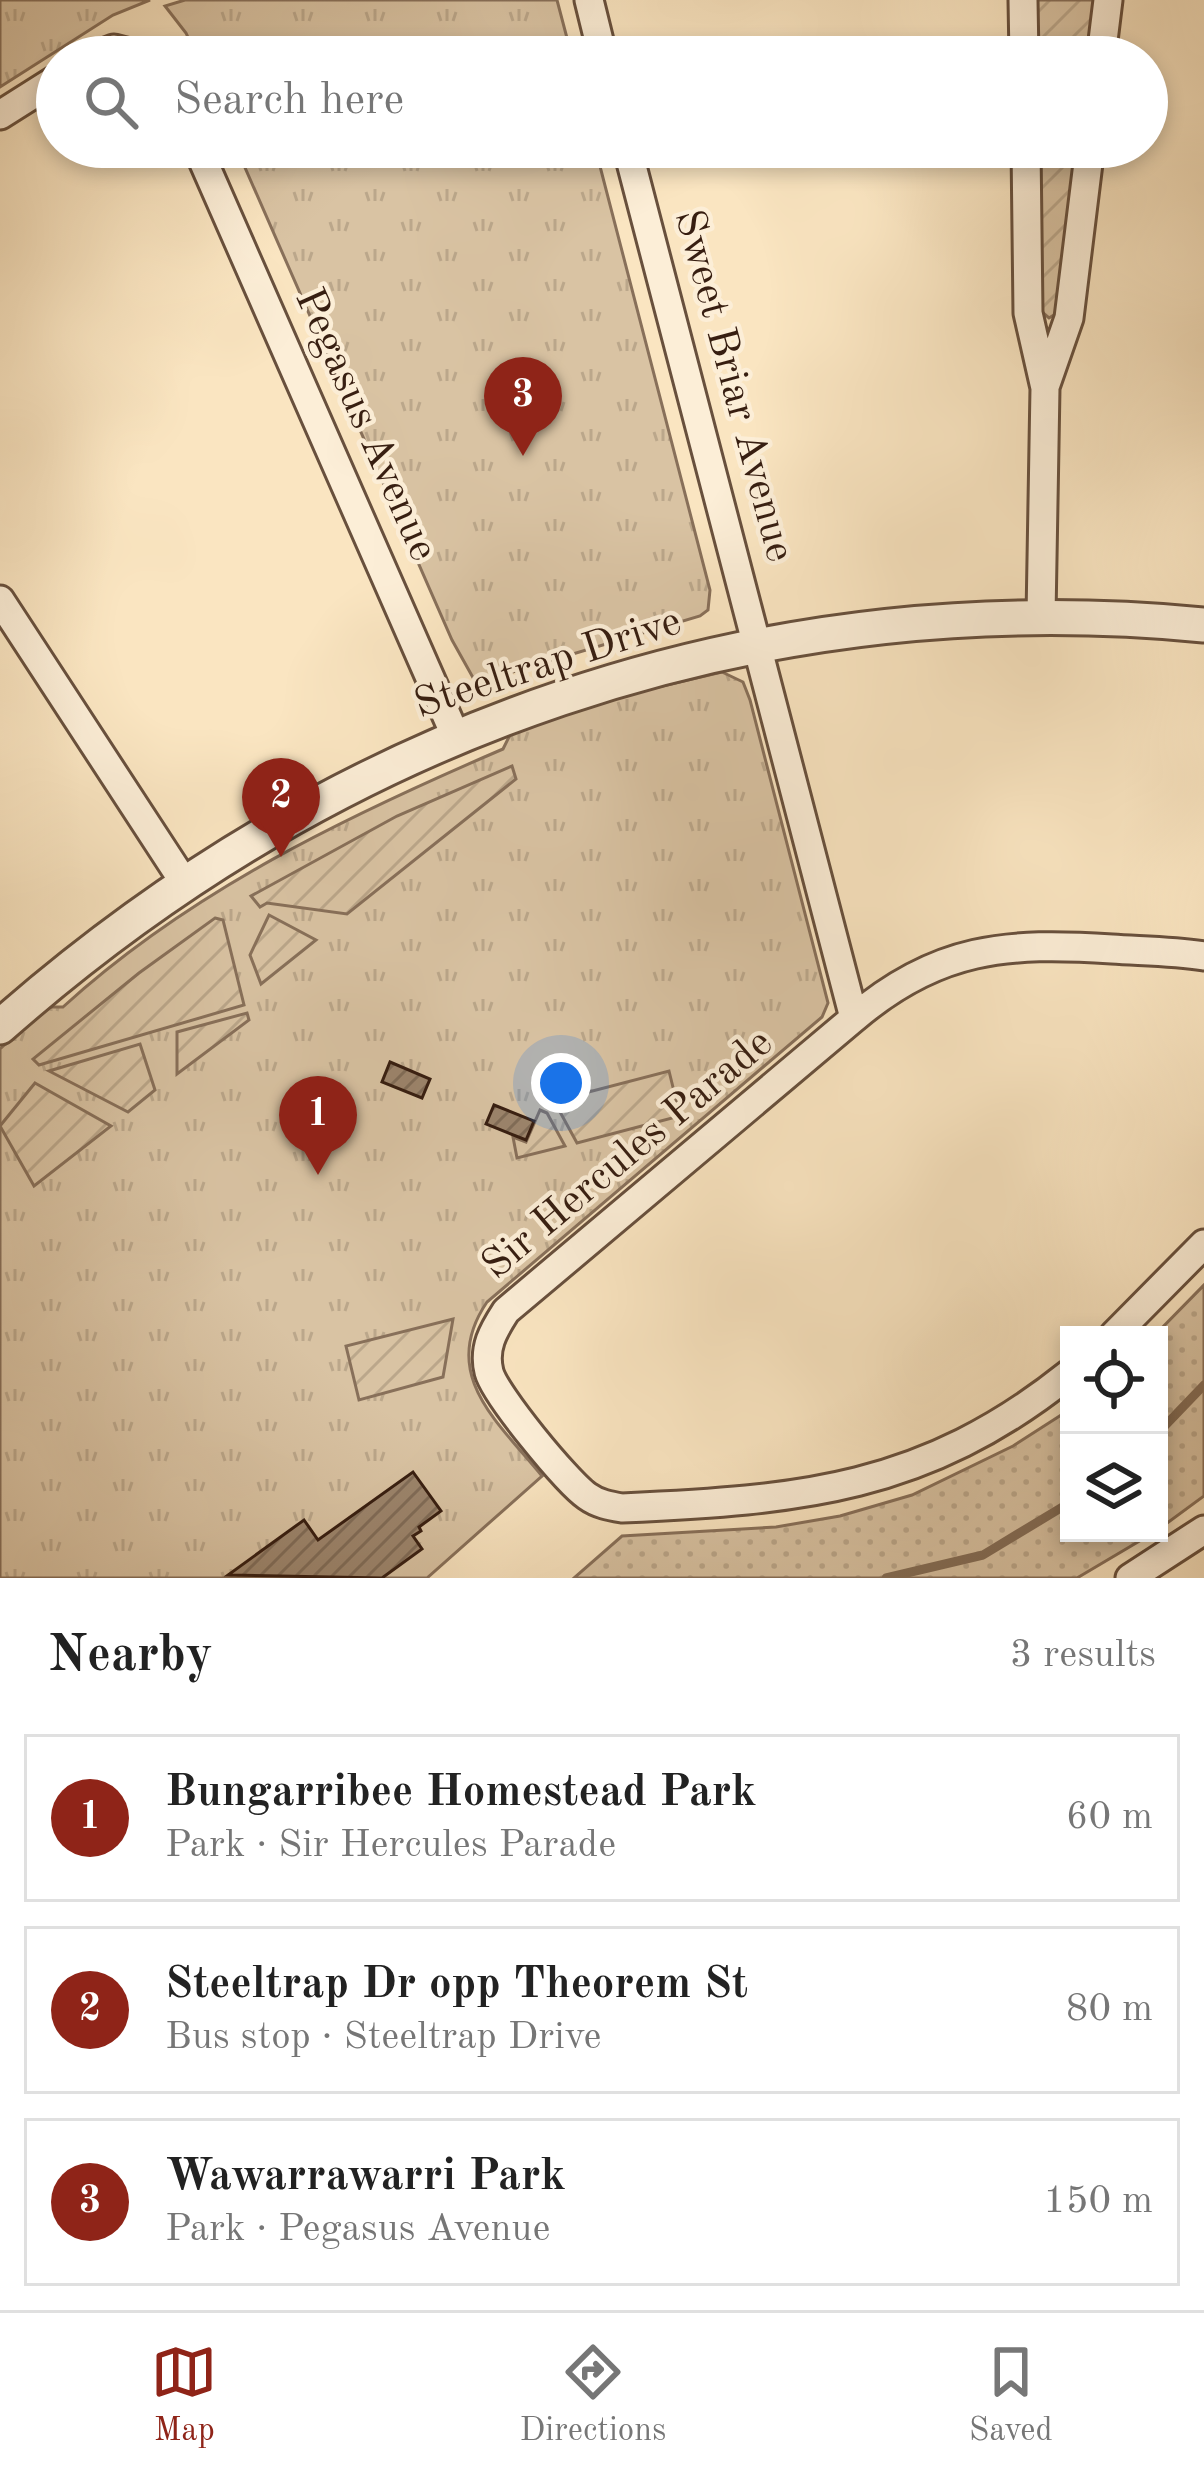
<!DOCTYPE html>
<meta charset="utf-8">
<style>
:root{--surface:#fff;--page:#f6f6f6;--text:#222;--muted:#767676;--line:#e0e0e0;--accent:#8f2418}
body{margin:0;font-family:"Old Standard TT",serif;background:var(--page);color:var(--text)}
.controls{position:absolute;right:36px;bottom:36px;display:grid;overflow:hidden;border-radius:0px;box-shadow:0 6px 18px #0003}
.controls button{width:108px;height:108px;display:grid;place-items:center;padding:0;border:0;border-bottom:3px solid var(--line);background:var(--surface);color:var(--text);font:60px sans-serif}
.you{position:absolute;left:561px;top:1083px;width:42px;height:42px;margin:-30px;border:9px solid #fff;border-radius:50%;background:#1a73e8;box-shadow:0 0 0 18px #1a73e833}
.badge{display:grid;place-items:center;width:78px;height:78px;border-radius:50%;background:var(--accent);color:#fff;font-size:39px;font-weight:700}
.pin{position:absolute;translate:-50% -99px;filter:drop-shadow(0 3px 6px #0008)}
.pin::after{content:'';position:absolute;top:63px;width:42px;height:36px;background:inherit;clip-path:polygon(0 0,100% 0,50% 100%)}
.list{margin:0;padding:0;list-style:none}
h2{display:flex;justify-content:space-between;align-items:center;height:156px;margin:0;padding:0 48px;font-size:51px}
h2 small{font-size:39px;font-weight:400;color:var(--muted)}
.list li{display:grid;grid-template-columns:78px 1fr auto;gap:36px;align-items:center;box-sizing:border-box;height:168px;margin:0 24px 24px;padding:0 24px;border:3px solid var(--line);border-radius:0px}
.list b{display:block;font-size:45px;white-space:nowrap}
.list p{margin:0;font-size:39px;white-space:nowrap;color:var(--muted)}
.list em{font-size:39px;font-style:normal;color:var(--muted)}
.icon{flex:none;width:66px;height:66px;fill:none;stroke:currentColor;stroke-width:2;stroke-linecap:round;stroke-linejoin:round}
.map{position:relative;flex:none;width:1204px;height:1578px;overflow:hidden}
.search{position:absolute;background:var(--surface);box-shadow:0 6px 18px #0003;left:36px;right:36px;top:36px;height:132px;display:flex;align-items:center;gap:30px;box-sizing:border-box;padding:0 42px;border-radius:66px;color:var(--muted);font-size:45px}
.sheet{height:732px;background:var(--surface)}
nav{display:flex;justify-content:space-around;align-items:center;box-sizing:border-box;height:168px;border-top:3px solid var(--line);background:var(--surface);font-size:33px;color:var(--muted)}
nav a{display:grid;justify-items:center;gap:6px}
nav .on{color:var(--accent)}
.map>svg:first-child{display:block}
.grass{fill:url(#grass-dots);stroke:#88705a;stroke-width:3}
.park{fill:url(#park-tufts);stroke:#88705a;stroke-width:3}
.garden{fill:url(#garden-furrows);stroke:#88705a;stroke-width:3}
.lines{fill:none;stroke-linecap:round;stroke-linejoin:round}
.stream{stroke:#846d57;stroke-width:9}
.building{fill:url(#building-hatch);stroke:#371e11;stroke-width:3}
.minor-casing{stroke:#68503d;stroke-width:33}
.tertiary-casing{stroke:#68503d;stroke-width:39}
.minor{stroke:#fceed7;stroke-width:27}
.tertiary{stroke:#fceed7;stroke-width:33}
.labels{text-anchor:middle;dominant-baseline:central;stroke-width:9;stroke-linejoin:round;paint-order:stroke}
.street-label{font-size:42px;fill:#371e11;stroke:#fceed7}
</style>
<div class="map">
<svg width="1204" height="1578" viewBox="0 0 1204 1578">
<defs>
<pattern id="grass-dots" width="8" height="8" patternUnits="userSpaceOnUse" patternTransform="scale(3)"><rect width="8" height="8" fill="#d9c3a3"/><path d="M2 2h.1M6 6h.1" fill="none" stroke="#bba78b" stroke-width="1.8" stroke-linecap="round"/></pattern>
<pattern id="park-tufts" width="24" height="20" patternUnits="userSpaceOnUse" patternTransform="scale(3)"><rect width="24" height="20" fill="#d9c3a3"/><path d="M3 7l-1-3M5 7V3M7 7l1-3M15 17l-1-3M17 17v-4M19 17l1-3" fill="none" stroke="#bba78b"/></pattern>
<pattern id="garden-furrows" width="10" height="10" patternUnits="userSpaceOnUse" patternTransform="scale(3)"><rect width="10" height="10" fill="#d9c3a3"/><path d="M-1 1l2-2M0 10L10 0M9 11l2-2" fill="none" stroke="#bba78b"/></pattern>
<pattern id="building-hatch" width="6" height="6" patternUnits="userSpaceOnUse" patternTransform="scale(3)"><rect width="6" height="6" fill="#9c856d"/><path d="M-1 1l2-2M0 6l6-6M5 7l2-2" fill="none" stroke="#806c58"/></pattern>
</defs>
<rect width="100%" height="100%" fill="#fae5c1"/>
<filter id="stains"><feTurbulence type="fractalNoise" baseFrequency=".00167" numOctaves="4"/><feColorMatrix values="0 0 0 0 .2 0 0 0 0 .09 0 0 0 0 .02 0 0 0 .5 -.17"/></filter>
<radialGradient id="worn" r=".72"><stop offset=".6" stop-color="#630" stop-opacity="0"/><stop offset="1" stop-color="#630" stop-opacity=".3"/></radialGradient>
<path class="grass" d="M1204 1285V1496L1159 1529V1335H1155Z
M1069 1410V1533H1153L1077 1578H574L622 1536 776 1527 840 1516 912 1495 1013 1446Z"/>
<path class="park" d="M0 0H150L113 15 0 87Z
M185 0H557L572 57H197L186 33 165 6Z
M236 147H595L710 590 708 610 700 616 476 683 452 640Z
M722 672 743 682 750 700 828 1003 822 1017 487 1302C438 1374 498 1422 542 1476L427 1578H0V1049L46 1007H63C190 891 347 816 503 749L511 733 620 696Z"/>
<path class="garden" d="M1035 0H1095L1089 57H1036Z
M1038 147H1078L1057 313 1049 318 1042 312Z
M512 766 516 779 347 914 267 903 260 907 251 896 397 816Z
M269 915 316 940 261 984 250 955Z
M215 918 223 920 244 1005 39 1065 33 1059 139 973Z
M247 1013 249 1020 177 1074V1032Z
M140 1044 155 1090 128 1112 49 1071Z
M669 1071 680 1116 577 1143 554 1101Z
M35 1083 111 1126 34 1186 0 1126Z
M540 1110 547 1113 565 1146 517 1158 513 1137 526 1142Z
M453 1319 443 1377 359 1400 346 1346Z"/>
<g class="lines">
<path class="stream" d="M1159 1432 1204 1385
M886 1578 983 1555 1069 1503"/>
</g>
<path class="building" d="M390 1062 430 1079 422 1098 382 1082Z
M494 1105 534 1121 526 1140 486 1124Z
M413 1472 441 1511 419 1527 421 1531 413 1536 422 1549 382 1578 228 1575 304 1520 318 1540Z"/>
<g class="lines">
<defs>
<path id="minor" d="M589 0 603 57
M1023 0 1024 57
M93 57 114 49 145 57
M1101 57 1108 0
M0 115 57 79
M197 147 456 737
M627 147 854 1018 506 1311C493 1331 483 1348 489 1372 495 1395 567 1482 587 1496 598 1504 610 1506 622 1508 800 1500 924 1490 1069 1374
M1026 147 1028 313 1045 388 1041 616
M1046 384 1069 318 1090 147
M0 600 184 882
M854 1018C937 947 1007 942 1112 949 1142 951 1174 951 1204 956
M1114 1335 1204 1244
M1130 1578 1204 1530"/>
<path id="tertiary" d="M0 1027C336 730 756 582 1204 625"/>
</defs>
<use href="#minor" class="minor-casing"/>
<use href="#tertiary" class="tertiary-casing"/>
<use href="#minor" class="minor"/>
<use href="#tertiary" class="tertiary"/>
</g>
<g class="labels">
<g class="street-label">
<text transform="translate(733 386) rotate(75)">Sweet Briar Avenue</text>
<text transform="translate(365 425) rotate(66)">Pegasus Avenue</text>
<text transform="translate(548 664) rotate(-18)">Steeltrap Drive</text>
<text transform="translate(628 1155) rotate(-40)">Sir Hercules Parade</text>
</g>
</g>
<rect width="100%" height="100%" filter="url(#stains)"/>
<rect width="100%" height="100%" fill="url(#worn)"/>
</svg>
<div class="controls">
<button><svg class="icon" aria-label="locate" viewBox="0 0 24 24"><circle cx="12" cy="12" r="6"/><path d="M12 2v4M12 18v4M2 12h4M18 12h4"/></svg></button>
<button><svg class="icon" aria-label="layers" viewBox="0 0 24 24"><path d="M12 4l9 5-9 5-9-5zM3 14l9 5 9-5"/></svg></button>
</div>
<div class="you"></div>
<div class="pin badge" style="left:318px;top:1175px">1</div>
<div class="pin badge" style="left:281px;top:857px">2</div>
<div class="pin badge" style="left:523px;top:456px">3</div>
<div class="search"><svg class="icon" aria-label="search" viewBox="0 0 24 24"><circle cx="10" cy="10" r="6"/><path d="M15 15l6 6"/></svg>Search here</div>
</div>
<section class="sheet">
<h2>Nearby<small>3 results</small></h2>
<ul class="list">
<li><span class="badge">1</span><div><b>Bungarribee Homestead Park</b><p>Park · Sir Hercules Parade</p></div><em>60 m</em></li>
<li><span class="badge">2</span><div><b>Steeltrap Dr opp Theorem St</b><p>Bus stop · Steeltrap Drive</p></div><em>80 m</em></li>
<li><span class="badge">3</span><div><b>Wawarrawarri Park</b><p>Park · Pegasus Avenue</p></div><em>150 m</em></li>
</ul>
</section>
<nav>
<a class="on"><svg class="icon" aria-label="map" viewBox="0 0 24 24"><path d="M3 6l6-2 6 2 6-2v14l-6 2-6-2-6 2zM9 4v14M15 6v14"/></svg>Map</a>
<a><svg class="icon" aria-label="directions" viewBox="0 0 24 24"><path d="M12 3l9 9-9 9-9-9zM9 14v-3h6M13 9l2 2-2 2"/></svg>Directions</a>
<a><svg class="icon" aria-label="saved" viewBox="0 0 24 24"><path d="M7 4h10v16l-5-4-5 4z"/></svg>Saved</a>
</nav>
